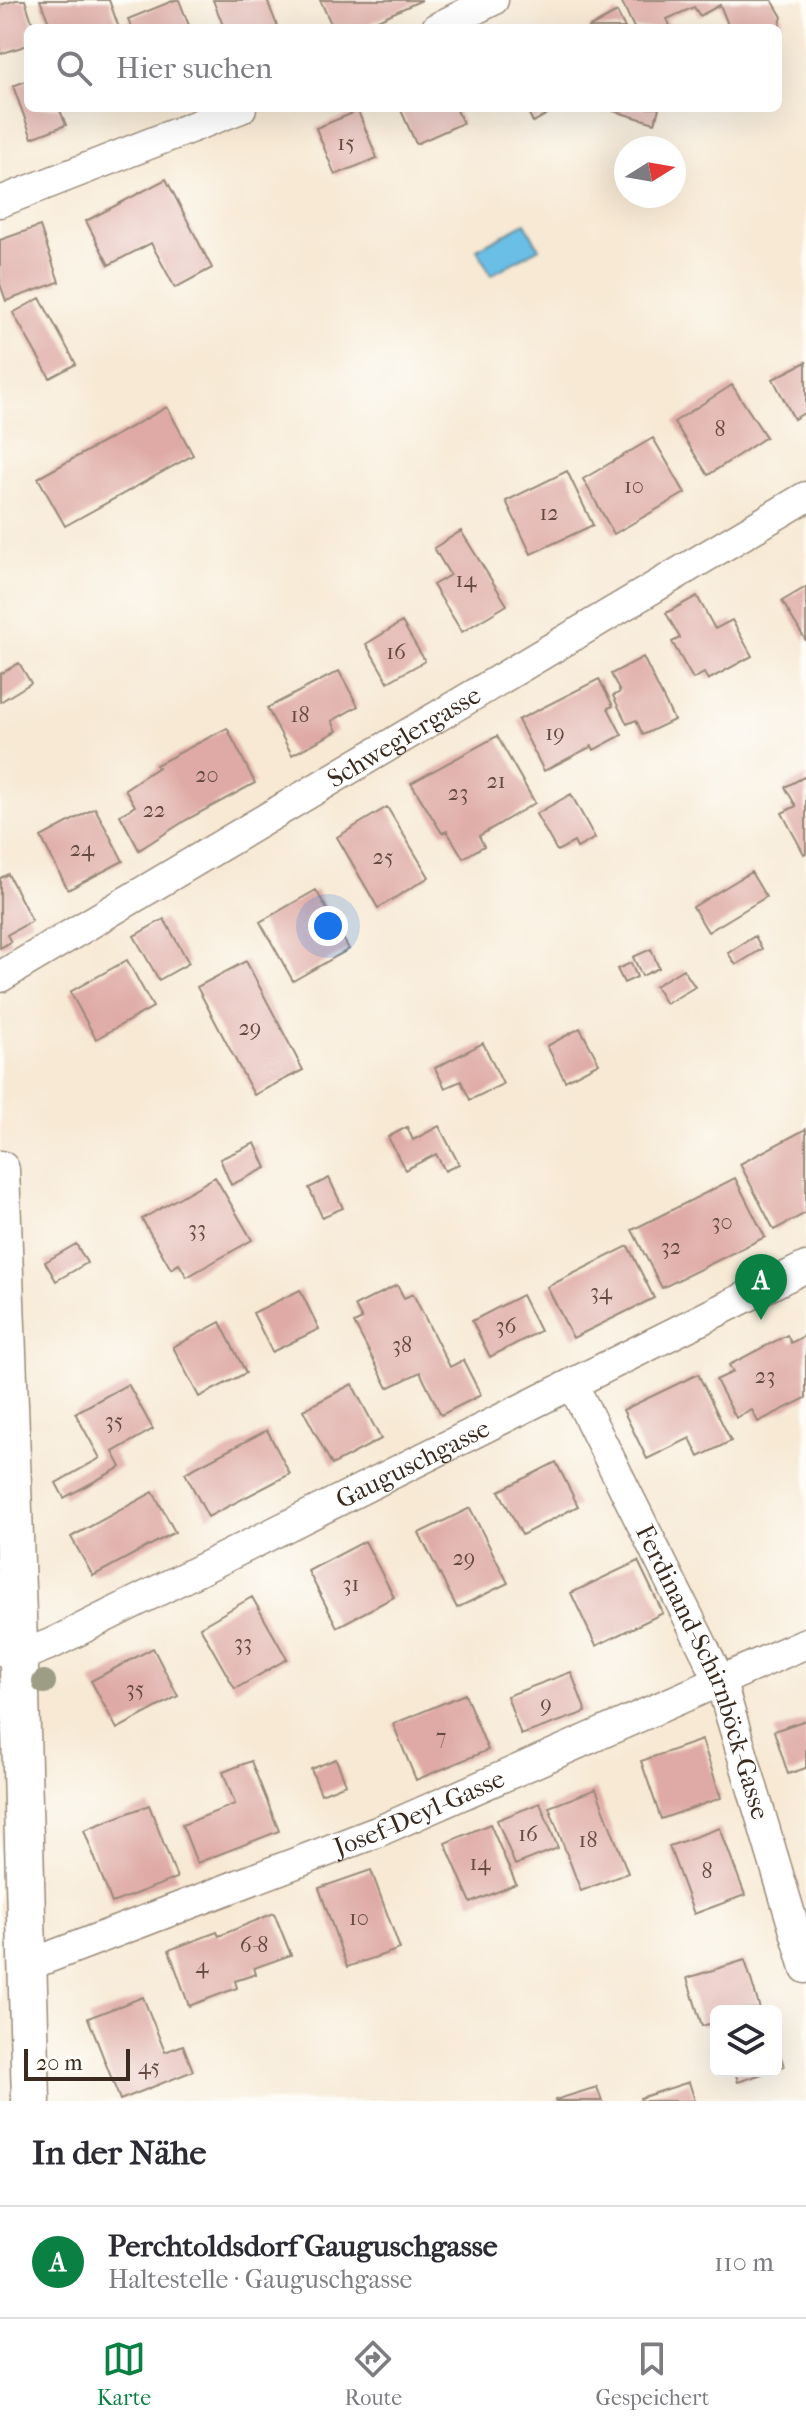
<!DOCTYPE html>
<html lang="de">
<meta charset="utf-8">
<style>
:root{--surface:#fff;--page:#f7f7f7;--text:#2b2b33;--muted:#7c7c81;--line:#e1e1e2;--accent:#0b8043}
body{margin:0;font-family:"IM FELL French Canon",serif;background:var(--page);color:var(--text)}
.controls{position:absolute;right:24px;bottom:24px;display:grid;overflow:hidden;border-radius:12px;box-shadow:0 8px 32px #0002}
.controls button{width:72px;height:72px;display:grid;place-items:center;padding:0;border:0;border-bottom:2px solid var(--line);background:var(--surface);color:var(--text);font:40px sans-serif}
.compass{position:absolute;left:614px;top:136px;width:72px;height:72px;border-radius:50%;background:var(--surface);box-shadow:0 8px 32px #0002;rotate:79deg}
.scale{position:absolute;left:24px;bottom:20px;width:106px;box-sizing:border-box;padding-left:8px;border:4px solid #3b2a1e;border-top:0;font-size:22px;line-height:28px;white-space:nowrap;color:#3b2a1e;-webkit-text-stroke:6px #fdfcf7;paint-order:stroke}
.you{position:absolute;left:328px;top:926px;width:28px;height:28px;margin:-20px;border:6px solid #fff;border-radius:50%;background:#1a73e8;box-shadow:0 0 0 12px #1a73e833}
.badge{display:grid;place-items:center;width:52px;height:52px;border-radius:50%;background:var(--accent);color:#fff;font-size:26px;font-weight:700}
.pin{position:absolute;translate:-50% -66px;filter:drop-shadow(0 2px 4px #0008)}
.pin::after{content:'';position:absolute;top:42px;width:28px;height:24px;background:inherit;clip-path:polygon(0 0,100% 0,50% 100%)}
.list{margin:0;padding:0;list-style:none}
h2{display:flex;justify-content:space-between;align-items:center;height:104px;margin:0;padding:0 32px;font-size:34px}
h2 small{font-size:26px;font-weight:400;color:var(--muted)}
.list li{display:grid;grid-template-columns:52px 1fr auto;gap:24px;align-items:center;box-sizing:border-box;height:112px;padding:0 32px;border-top:2px solid var(--line)}
.list b{display:block;font-size:30px;white-space:nowrap}
.list p{margin:0;font-size:26px;white-space:nowrap;color:var(--muted)}
.list em{font-size:26px;font-style:normal;color:var(--muted)}
.icon{flex:none;width:44px;height:44px;fill:none;stroke:currentColor;stroke-width:2;stroke-linecap:round;stroke-linejoin:round}
.map{position:relative;flex:none;width:806px;height:2101px;overflow:hidden}
.search{position:absolute;background:var(--surface);box-shadow:0 8px 32px #0002;left:24px;right:24px;top:24px;height:88px;display:flex;align-items:center;gap:20px;box-sizing:border-box;padding:0 28px;border-radius:12px;color:var(--muted);font-size:30px}
.sheet{height:216px;background:var(--surface)}
nav{display:flex;justify-content:space-around;align-items:center;box-sizing:border-box;height:112px;border-top:2px solid var(--line);background:var(--surface);font-size:22px;color:var(--muted)}
nav a{display:grid;justify-items:center;gap:4px}
nav .on{color:var(--accent)}
.map>svg:first-child{display:block}
.water{fill:#6abfe6;stroke:#527482;stroke-width:2}
.building{fill:#dfaaa5}
.lines{fill:none;stroke-linecap:round;stroke-linejoin:round}
.minor-casing{stroke:#998a79;stroke-width:33}
.tertiary-casing{stroke:#998a79;stroke-width:41}
.minor{stroke:#fff;stroke-width:30}
.tertiary{stroke:#fff;stroke-width:38}
.tree{fill:#9c9d84}
.labels{text-anchor:middle;dominant-baseline:central;stroke-width:6;stroke-linejoin:round;paint-order:stroke}
.number-label{font-size:22px;fill:#644a40}
.street-label{font-size:26px;fill:#3b2a1e;stroke:#fdfcf7}
</style>
<div class="map">
<svg width="806" height="2101" viewBox="0 0 806 2101">
<rect width="100%" height="100%" fill="#fdfcf7"/>
<filter id="ink" filterUnits="userSpaceOnUse"><feTurbulence type="fractalNoise" baseFrequency=".0125" numOctaves="2"/><feDisplacementMap in="SourceGraphic" scale="16" xChannelSelector="R" yChannelSelector="G"/><feConvolveMatrix kernelMatrix="1 2 1 2 8 2 1 2 1" color-interpolation-filters="sRGB"/></filter>
<filter id="wash" filterUnits="userSpaceOnUse"><feTurbulence type="fractalNoise" baseFrequency=".006" numOctaves="4" result="noise"/><feDisplacementMap in="SourceGraphic" scale="32" xChannelSelector="R" yChannelSelector="G"/><feGaussianBlur stdDeviation="1.8" result="paint"/><feColorMatrix in="noise" values="0 0 0 0 0 0 0 0 0 0 0 0 0 0 0 0 0 1.4 0 .05"/><feComposite in="paint" operator="in"/></filter>
<g filter="url(#wash)">
<rect width="100%" height="100%" fill="#f7e9d4"/>
<path class="water" d="M525 223 539 248 491 275 477 249Z"/>
<g id="blocks">
<path class="building" d="M16 0H25L34 28H28V45L0 54V5Z
M40 0H109L119 28H51Z
M175 0H179L190 28H132L128 19Z
M213 0H267L278 28H224Z
M320 0H422L360 28H333Z
M621 0H772L782 17 779 28H726L727 22 720 5 700 16 694 7 667 19 671 28H634Z
M617 12 625 28H588Z
M28 80V108H59L66 125 32 138 13 86Z
M400 108H456L463 123 416 144Z
M526 108H558L533 122Z
M611 108H659L655 123 613 111Z
M358 111 377 158 335 175 316 128Z
M166 179 212 268 175 288 151 243 109 265 86 221Z
M40 226 59 282 6 301 0 284V240Z
M40 298 76 364 50 378 13 313Z
M806 362V412L794 419 773 379Z
M732 385 766 437 708 475 674 422Z
M167 407 193 455 65 526 38 478Z
M653 438 685 493 614 534 583 479Z
M567 471 593 525 531 554 506 501Z
M461 531 507 605 462 632 433 585 450 575 434 548Z
M806 587V641L782 601Z
M697 596 715 629 732 620 752 656 708 680 704 673 693 679 672 642 680 638 666 613Z
M402 622 425 661 388 682 366 644Z
M643 657 674 720 643 735 636 720 627 724 613 696 620 692 611 674Z
M19 663 31 683 0 702V674Z
M339 671 358 706 332 721 337 731 292 755 267 708Z
M599 679 613 706 608 708 622 735 594 750 592 746 544 771 518 720Z
M227 728 255 783 186 820 139 850 120 815 135 806 125 789 158 767 156 765Z
M497 736 535 803 479 836 484 846 463 858 447 831 442 833 411 783Z
M806 776V853L804 854 782 813 796 806 785 787Z
M571 794 595 838 577 848 574 842 557 851 536 814Z
M387 807 429 877 378 908 337 837Z
M95 808 123 861 68 890 41 837Z
M751 872 766 897 708 932 693 907Z
M8 874 32 921 7 935 11 942 0 948V878Z
M316 890 349 949 293 981 260 922Z
M164 919 189 963 159 980 134 936Z
M755 936 762 949 736 965 728 953Z
M651 949 659 968 642 976 633 957Z
M127 960 153 1007 96 1039 70 992Z
M246 961 303 1070 254 1095 197 987Z
M631 963 637 977 624 983 617 969Z
M683 969 695 987 666 1004 655 986Z
M580 1028 599 1063 565 1081 547 1046Z
M483 1043 503 1084 470 1100 461 1081 445 1088 435 1068Z
M439 1126 459 1164 445 1171 436 1154 405 1170 388 1137 407 1127 413 1140Z
M806 1129V1213L774 1230 740 1164Z
M255 1143 266 1168 231 1185 220 1159Z
M215 1177 252 1240 187 1277 179 1264 171 1269 142 1219Z
M329 1178 343 1208 322 1217 309 1188Z
M735 1178 765 1237 662 1288 632 1230Z
M76 1244 87 1263 56 1281 45 1262Z
M628 1246 654 1298 573 1338 547 1287Z
M397 1285 404 1298 413 1294 450 1367 463 1360 481 1395 441 1415 420 1372 388 1388 354 1323 362 1319 355 1306Z
M300 1290 319 1329 272 1352 253 1313Z
M522 1295 540 1331 490 1357 472 1321Z
M220 1322 246 1373 199 1397 173 1347Z
M787 1335 791 1343 806 1335V1398L758 1422 752 1410 736 1418 716 1380 733 1372 729 1365Z
M698 1374 731 1441 699 1457 690 1438 647 1459 623 1410Z
M128 1384 153 1429 113 1452 121 1467 64 1498 56 1483 100 1458 75 1413Z
M352 1384 381 1439 332 1465 303 1410Z
M267 1430 290 1474 208 1517 185 1473Z
M556 1462 578 1506 522 1535 499 1491Z
M153 1492 175 1532 93 1576 71 1537Z
M470 1508 508 1583 457 1608 419 1533Z
M365 1541 394 1597 337 1627 308 1571Z
M638 1561 663 1613 596 1646 571 1593Z
M252 1597 287 1659 235 1689 200 1627Z
M153 1648 178 1696 117 1729 91 1681Z
M571 1672 586 1712 521 1735 507 1696Z
M465 1694 488 1750 416 1780 393 1724Z
M806 1720V1768L788 1774 774 1731Z
M702 1740 721 1798 661 1819 641 1761Z
M336 1759 346 1784 321 1794 311 1769Z
M251 1761 279 1831 197 1863 182 1825 235 1804 223 1772Z
M596 1789 628 1873 581 1891 549 1807Z
M540 1803 558 1848 515 1865 497 1820Z
M149 1805 177 1878 112 1903 84 1830Z
M490 1824 516 1884 471 1903 445 1843Z
M720 1828 745 1895 694 1914 669 1846Z
M371 1870 400 1949 347 1967 319 1888Z
M274 1913 291 1955 254 1968 256 1974 235 1981 237 1988 189 2006 169 1950 217 1932 219 1936Z
M745 1960 760 2009 716 2011V2022L702 2026 687 1978Z
M143 1997 165 2052 183 2045 193 2071 120 2100 88 2018Z
M776 2043 784 2066 776 2069Z
M735 2071H768V2072L738 2082Z
M689 2082 695 2101H641L640 2098Z
M597 2087 602 2101H555V2100Z"/>
</g>
</g>
<g filter="url(#ink)">
<use href="#blocks" fill-opacity="0" stroke="#998a79" stroke-width="2"/>
<g class="lines">
<defs>
<g id="minor">
<path d="M437 28 493 0"/>
<path d="M0 202 241 108"/>
<path id="s1" d="M0 977 806 497"/>
<path id="s2" d="M573 1385 721 1683 806 1968"/>
<path id="s3" d="M1 1650 18 1657 53 1643 806 1267"/>
<path id="s4" d="M26 1966 377 1832 806 1643"/>
</g>
<path id="tertiary" d="M0 1170 20 1694 31 2101"/>
</defs>
<use href="#minor" class="minor-casing"/>
<use href="#tertiary" class="tertiary-casing"/>
<use href="#minor" class="minor"/>
<use href="#tertiary" class="tertiary"/>
</g>
<circle class="tree" cx="44" cy="1682" r="12"/>
</g>
<g class="labels">
<g class="number-label">
<text x="346" y="143">15</text>
<text x="720" y="429">8</text>
<text x="634" y="486">10</text>
<text x="549" y="513">12</text>
<text x="466" y="580">14</text>
<text x="396" y="652">16</text>
<text x="300" y="715">18</text>
<text x="555" y="733">19</text>
<text x="207" y="775">20</text>
<text x="496" y="781">21</text>
<text x="458" y="793">23</text>
<text x="154" y="810">22</text>
<text x="82" y="849">24</text>
<text x="383" y="857">25</text>
<text x="250" y="1028">29</text>
<text x="722" y="1222">30</text>
<text x="197" y="1229">33</text>
<text x="671" y="1247">32</text>
<text x="601" y="1292">34</text>
<text x="506" y="1326">36</text>
<text x="402" y="1345">38</text>
<text x="765" y="1376">23</text>
<text x="114" y="1421">35</text>
<text x="464" y="1558">29</text>
<text x="351" y="1584">31</text>
<text x="243" y="1643">33</text>
<text x="135" y="1689">35</text>
<text x="546" y="1704">9</text>
<text x="441" y="1737">7</text>
<text x="528" y="1834">16</text>
<text x="588" y="1840">18</text>
<text x="480" y="1863">14</text>
<text x="707" y="1871">8</text>
<text x="359" y="1918">10</text>
<text x="254" y="1945">6-8</text>
<text x="202" y="1966">4</text>
<text x="149" y="2067">45</text>
</g>
<g class="street-label">
<text stroke="none"><textPath href="#s1" startOffset="470">Schweglergasse</textPath></text>
<text stroke="none"><textPath href="#s3" startOffset="458">Gauguschgasse</textPath></text>
<text stroke="none"><textPath href="#s2" startOffset="316">Ferdinand-Schirnböck-Gasse</textPath></text>
<text stroke="none"><textPath href="#s4" startOffset="422">Josef-Deyl-Gasse</textPath></text>
</g>
</g>
</svg>
<div class="controls">
<button><svg class="icon" aria-label="layers" viewBox="0 0 24 24"><path d="M12 4l9 5-9 5-9-5zM3 14l9 5 9-5"/></svg></button>
</div>
<svg class="compass" viewBox="-18 -18 36 36"><path d="M0-13l5 13h-10z" fill="#e53935"/><path d="M0 13l5-13h-10z" fill="#7c7c81"/></svg>
<div class="scale">20 m</div>
<div class="you"></div>
<div class="pin badge" style="left:761px;top:1320px">A</div>
<div class="search"><svg class="icon" aria-label="search" viewBox="0 0 24 24"><circle cx="10" cy="10" r="6"/><path d="M15 15l6 6"/></svg>Hier suchen</div>
</div>
<section class="sheet">
<h2>In der Nähe<small></small></h2>
<ul class="list">
<li><span class="badge">A</span><div><b>Perchtoldsdorf Gauguschgasse</b><p>Haltestelle · Gauguschgasse</p></div><em>110 m</em></li>
</ul>
</section>
<nav>
<a class="on"><svg class="icon" aria-label="map" viewBox="0 0 24 24"><path d="M3 6l6-2 6 2 6-2v14l-6 2-6-2-6 2zM9 4v14M15 6v14"/></svg>Karte</a>
<a><svg class="icon" aria-label="directions" viewBox="0 0 24 24"><path d="M12 3l9 9-9 9-9-9zM9 14v-3h6M13 9l2 2-2 2"/></svg>Route</a>
<a><svg class="icon" aria-label="saved" viewBox="0 0 24 24"><path d="M7 4h10v16l-5-4-5 4z"/></svg>Gespeichert</a>
</nav>
